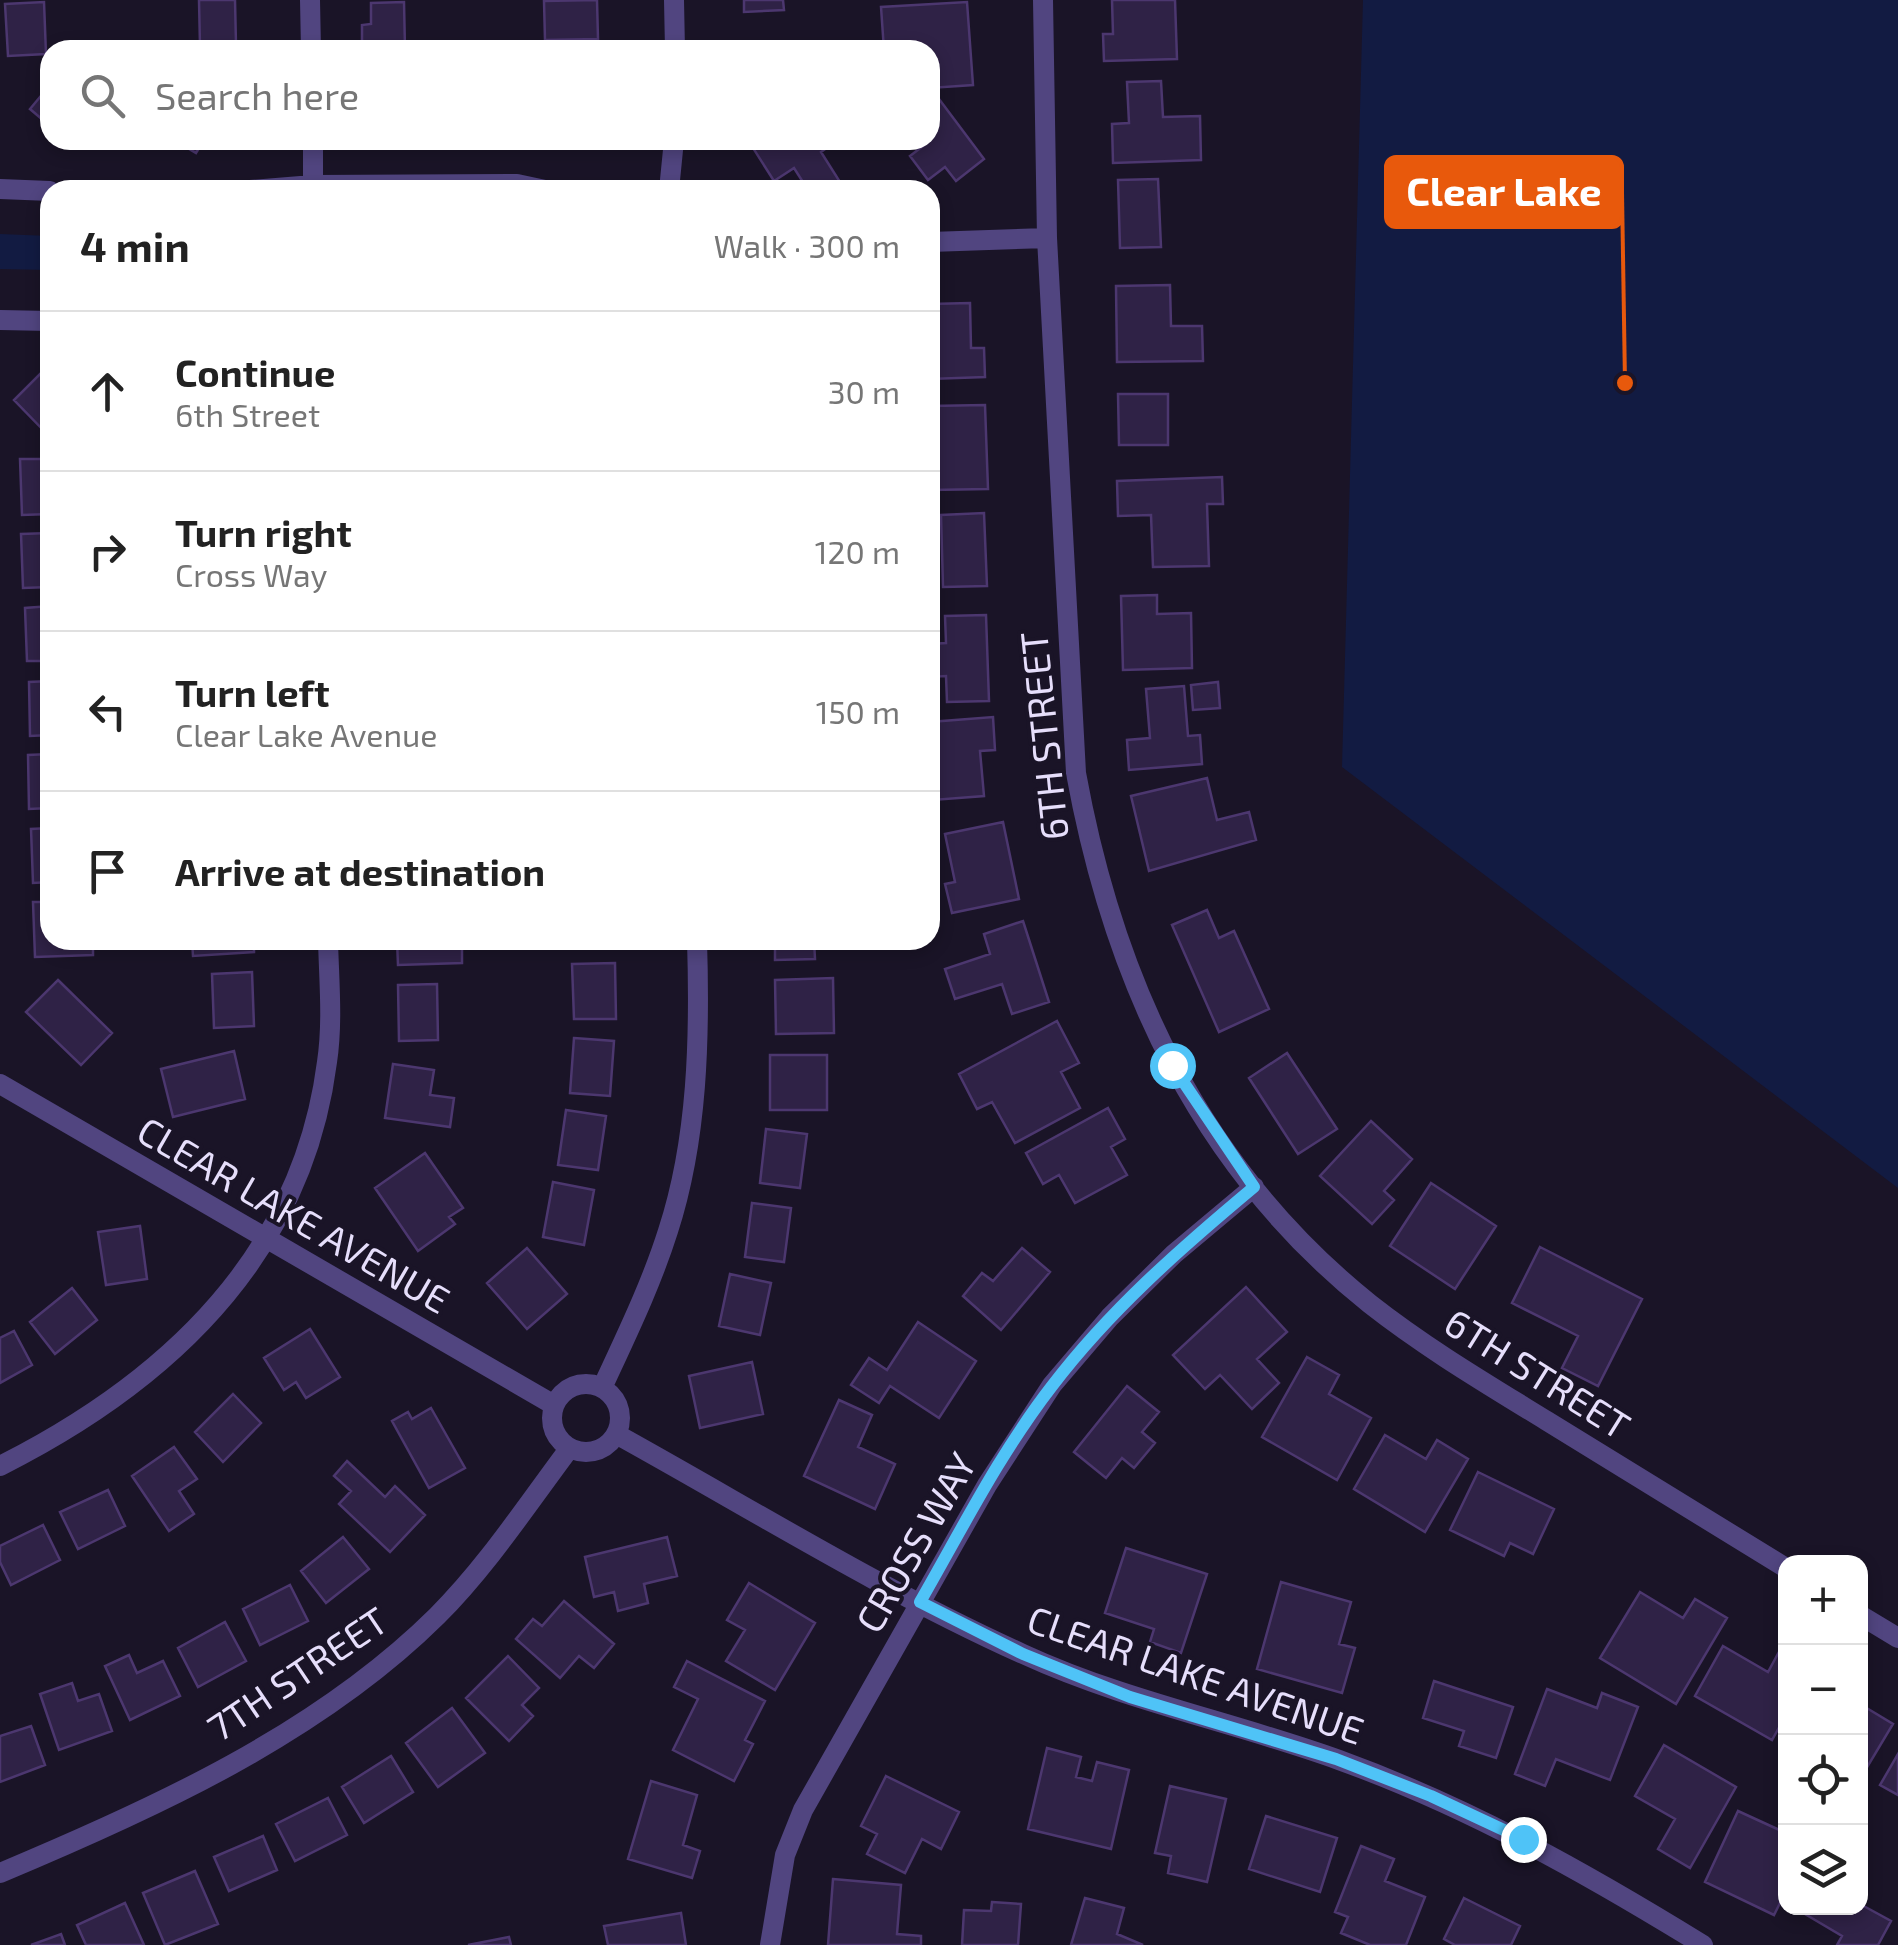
<!DOCTYPE html>
<meta charset="utf-8">
<style>
:root{--surface:#fff;--page:#f2f2f2;--text:#222;--muted:#767676;--line:#e0e0e0}
body{margin:0;font-family:"Exo 2",sans-serif;background:var(--page);color:var(--text)}
.controls{position:absolute;right:30px;bottom:30px;display:grid;overflow:hidden;border-radius:20px;box-shadow:0 5px 15px #0003}
.controls button{width:90px;height:90px;display:grid;place-items:center;padding:0;border:0;border-bottom:2px solid var(--line);background:var(--surface);color:var(--text);font:50px sans-serif}
.stop{position:absolute;width:30px;height:30px;margin:-22px;border:8px solid #4fc3f7;border-radius:50%;background:#fff}
.stop.end{background:#4fc3f7;border-color:#fff;box-shadow:0 2px 10px #0008}
.list{margin:0;padding:0;list-style:none}
h2{display:flex;justify-content:space-between;align-items:center;height:130px;margin:0;padding:0 40px;font-size:42px}
h2 small{font-size:32px;font-weight:400;color:var(--muted)}
.list li{display:grid;grid-template-columns:65px 1fr auto;gap:30px;align-items:center;box-sizing:border-box;height:160px;padding:0 40px;border-top:2px solid var(--line)}
.list b{display:block;font-size:38px;white-space:nowrap}
.list p{margin:0;font-size:32px;white-space:nowrap;color:var(--muted)}
.list em{font-size:32px;font-style:normal;color:var(--muted)}
.icon{flex:none;width:55px;height:55px;fill:none;stroke:currentColor;stroke-width:2;stroke-linecap:round;stroke-linejoin:round}
.map{position:relative;flex:none;width:1898px;height:1945px;overflow:hidden}
.search{position:absolute;background:var(--surface);box-shadow:0 5px 15px #0003;left:40px;top:40px;width:900px;height:110px;display:flex;align-items:center;gap:25px;box-sizing:border-box;padding:0 35px;border-radius:30px;color:var(--muted);font-size:38px}
.panel{position:absolute;background:var(--surface);box-shadow:0 5px 15px #0003;left:40px;top:180px;width:900px;height:770px;border-radius:30px}
.map>svg:first-child{display:block}
.water{fill:#121b42}
.building{fill:#2f2246;stroke:#4c376f;stroke-width:2.5}
.lines{fill:none;stroke-linecap:round;stroke-linejoin:round}
.street{stroke:#514580;stroke-width:20}
.route{stroke:#4fc3f7;stroke-width:12}
.labels{text-anchor:middle;dominant-baseline:central;stroke-width:8;stroke-linejoin:round;paint-order:stroke}
.street-label{font-size:38px;fill:#e6defb;stroke:#1a1427}
.leader{fill:none;stroke:#e8590c;stroke-width:4}
.callout-dot{fill:#e8590c;stroke:#1a1427;stroke-width:4}
.callout{fill:#e8590c;stroke:#e8590c;stroke-width:4}
.callout-label{font-size:40px;text-anchor:middle;font-weight:bold;fill:#fff}
</style>
<div class="map">
<svg width="1898" height="1945" viewBox="0 0 1898 1945">
<rect width="100%" height="100%" fill="#1a1427"/>
<path class="water" d="M1363 0H1898V1188L1342 767Z
M0 234 50 236V270L0 269Z"/>
<path class="building" d="M199 0H235L236 45 200 46Z
M597 0 598 39 545 40 544 1Z
M744 0H783L784 10 744 12Z
M1112 0H1175L1177 59 1104 61 1103 34H1113Z
M44 2 46 54 8 56 5 4Z
M404 2 405 49 362 50V25L371 24V3Z
M967 2 973 85 930 88V50H884L881 7Z
M797 45V50H745V47Z
M1161 81 1163 117 1200 116 1201 160 1113 163 1112 124 1129 123 1127 82Z
M50 85V126L30 109Z
M939 99 984 159 956 181 945 167 928 180 910 156 923 146 918 140H930V107Z
M174 140H204L196 153Z
M748 140H838L821 152 840 182 827 190H808L794 168 774 181Z
M1158 179 1161 247 1120 248 1118 180Z
M1170 285 1171 326H1202L1203 361 1117 362 1116 286Z
M970 303 971 348H984L985 377 930 379V304Z
M50 364V437L14 400Z
M1118 394H1168V445H1119Z
M985 405 988 489 930 490V406Z
M20 459H50V514L22 515Z
M1222 477 1223 504H1207L1209 566 1153 567 1151 515 1118 516 1117 481Z
M984 513 987 586 943 587 941 515Z
M50 533V587L23 588 21 534Z
M1157 595V614L1191 613 1192 668 1123 670 1121 596Z
M50 606V661H27L25 608Z
M986 615 989 701 947 702 946 676 930 677V644L946 643 945 616Z
M50 681V735L30 736 29 682Z
M1218 682 1220 708 1193 710 1191 685Z
M1184 686 1188 736 1200 735 1202 764 1129 770 1127 740 1150 738 1146 689Z
M993 717 995 750 980 751 984 796 933 800 930 722Z
M50 754V808L29 809 28 755Z
M1207 778 1217 820 1249 812 1256 840 1149 871 1131 796Z
M1003 822 1019 899 952 913 945 884 955 882 945 834Z
M50 828V882L33 883 31 829Z
M33 902H50V940H93V955L35 957Z
M1207 910 1219 938 1234 931 1269 1009 1219 1032 1172 925Z
M1023 921 1049 1002 1012 1014 1002 984 955 999 945 969 990 954 984 934Z
M192 940H254V952L193 956Z
M397 940H462V963L398 965Z
M571 940H612V943L572 947Z
M775 940H814L815 959 775 960Z
M615 963 616 1019H574L572 964Z
M252 972 254 1026 214 1028 212 974Z
M833 978 834 1033 776 1034 775 980Z
M58 980 112 1033 81 1065 26 1012Z
M437 984 438 1040 399 1041 398 985Z
M1057 1021 1079 1063 1061 1072 1080 1108 1015 1143 992 1102 977 1109 959 1074Z
M574 1038 614 1041 610 1096 570 1093Z
M234 1051 245 1099 173 1117 161 1069Z
M1287 1053 1337 1129 1298 1154 1249 1078Z
M770 1055H827V1110H770Z
M393 1064 434 1070 430 1095 454 1098 450 1127 385 1118Z
M1108 1108 1125 1139 1111 1147 1127 1175 1075 1203 1059 1175 1043 1184 1026 1153Z
M566 1110 606 1116 598 1170 558 1165Z
M1371 1121 1412 1159 1384 1191 1394 1200 1372 1224 1320 1176Z
M766 1129 807 1134 800 1188 760 1183Z
M425 1153 463 1208 449 1217 455 1224 418 1251 375 1188Z
M553 1182 594 1190 584 1245 543 1237Z
M1431 1183 1496 1226 1455 1289 1390 1246Z
M752 1203 791 1208 784 1262 745 1257Z
M140 1226 147 1279 106 1285 98 1232Z
M1540 1247 1642 1299 1598 1386 1562 1368 1578 1336 1512 1303Z
M527 1248 567 1294 527 1329 487 1283Z
M1022 1248 1050 1272 1001 1330 963 1296 982 1273 993 1281Z
M730 1274 771 1283 760 1335 719 1326Z
M1246 1287 1287 1332 1257 1359 1279 1383 1252 1409 1220 1375 1205 1389 1173 1355Z
M72 1288 97 1320 55 1354 30 1322Z
M918 1322 976 1361 939 1418 890 1386 879 1403 851 1385 869 1358 887 1370Z
M310 1329 340 1377 306 1398 296 1382 284 1390 264 1358Z
M14 1331 32 1365 0 1383V1338Z
M1307 1357 1339 1375 1329 1394 1371 1418 1337 1480 1262 1437Z
M752 1362 763 1414 700 1428 689 1376Z
M1127 1386 1159 1412 1142 1432 1155 1443 1134 1468 1122 1458 1106 1478 1074 1452Z
M233 1394 261 1423 223 1462 195 1432Z
M839 1400 872 1415 858 1447 895 1464 875 1509 804 1476Z
M431 1408 465 1468 429 1488 392 1421 408 1412 412 1419Z
M1385 1435 1426 1459 1437 1440 1468 1459 1425 1532 1354 1489Z
M174 1447 197 1479 179 1491 194 1514 169 1531 132 1476Z
M347 1461 385 1497 395 1486 425 1515 390 1552 339 1504 351 1491 334 1476Z
M1478 1472 1554 1509 1533 1554 1510 1543 1504 1556 1450 1530Z
M108 1490 125 1526 78 1549 60 1512Z
M43 1525 60 1560 11 1585 0 1562V1546Z
M343 1537 369 1569 326 1603 301 1571Z
M667 1537 677 1576 644 1584 648 1603 618 1611 614 1592 594 1597 585 1557Z
M1126 1548 1207 1574 1181 1653 1150 1642 1154 1629 1105 1613Z
M1281 1582 1351 1602 1339 1644 1355 1648 1342 1693 1257 1669Z
M749 1583 815 1623 775 1690 726 1661 745 1630 727 1620Z
M290 1585 308 1621 260 1645 243 1609Z
M1640 1592 1683 1618 1695 1599 1727 1618 1676 1704 1600 1658Z
M564 1601 614 1644 594 1668 579 1656 560 1678 516 1639 533 1619 542 1626Z
M225 1622 246 1661 198 1687 178 1648Z
M1723 1646 1768 1672 1780 1650 1786 1654V1715L1772 1740 1695 1696Z
M129 1655 137 1673 163 1661 180 1696 130 1720 105 1666Z
M508 1656 539 1688 522 1705 533 1716 509 1741 466 1698Z
M687 1661 765 1701 745 1740 753 1744 734 1781 673 1750 698 1699 674 1687Z
M1434 1681 1513 1707 1496 1758 1459 1746 1464 1731 1423 1718Z
M72 1683 78 1701 99 1694 112 1731 59 1750 40 1694Z
M1547 1689 1597 1708 1602 1693 1638 1707 1610 1780 1556 1759 1545 1786 1515 1774Z
M1860 1704 1893 1724 1860 1779Z
M452 1708 485 1753 438 1787 406 1743Z
M31 1726 45 1765 0 1782V1736Z
M1664 1745 1736 1787 1690 1868 1658 1849 1675 1819 1635 1796Z
M1047 1748 1081 1757 1076 1777 1092 1781 1097 1762 1129 1770 1111 1849 1028 1829Z
M1898 1754V1795L1880 1785Z
M391 1756 413 1792 364 1823 342 1787Z
M886 1776 959 1812 941 1849 922 1839 905 1873 867 1854 877 1834 861 1826Z
M651 1781 697 1795 683 1845 700 1851 692 1878 628 1859Z
M1170 1786 1226 1799 1207 1882 1168 1873 1171 1856 1155 1853Z
M328 1798 347 1835 295 1861 276 1824Z
M1738 1811 1786 1833V1891L1774 1915 1705 1882Z
M1266 1816 1337 1838 1320 1892 1249 1869Z
M263 1836 277 1870 229 1891 214 1857Z
M1361 1846 1394 1859 1385 1881 1425 1897 1406 1945H1370L1341 1933 1348 1917 1335 1912Z
M195 1871 218 1924 165 1945 143 1893Z
M833 1879 901 1885 897 1934 921 1936V1945H828Z
M1085 1898 1124 1908 1117 1934 1143 1945H1071Z
M1464 1898 1520 1926 1511 1945H1455L1444 1939Z
M992 1902 1021 1904 1018 1945H962L964 1910 991 1911Z
M125 1903 144 1945H86L77 1925Z
M1860 1904 1891 1921 1878 1945H1837L1842 1936 1805 1914 1808 1908H1860Z
M681 1913 686 1945H608L604 1926Z
M61 1934 65 1945H31Z
M509 1937 511 1945H468Z"/>
<g class="lines">
<path class="street" d="M310 0 311 50
M674 0 675 50
M1043 0 1047 238 1076 773C1114 982 1200 1168 1370 1304 1426 1348 1487 1384 1547 1421 1626 1470 1706 1519 1786 1568
M313 140V185
M0 189 50 191
M250 190 313 185 517 184 545 190
M669 190 674 140
M930 242 1047 238
M0 320 50 321
M0 1084 554 1405
M552 1418a34 34 0 1 1 68 0a34 34 0 1 1-68 0Z
M602 1388C626 1336 651 1285 668 1231 698 1139 700 1036 697 940
M616 1434C750 1508 883 1591 1023 1654 1125 1701 1234 1722 1339 1760 1469 1807 1586 1873 1703 1945
M0 1466C167 1382 302 1257 327 1062 333 1022 329 981 328 940
M1860 1615 1898 1638
M0 1873C153 1809 318 1734 437 1616 487 1566 527 1505 569 1449
M770 1945 785 1855 803 1810 987 1485 1052 1385 1110 1317 1174 1254 1254 1187"/>
</g>
<g class="lines">
<path class="route" d="M1172 1065 1254 1187C1181 1248 1110 1310 1052 1386 1000 1453 962 1529 920 1602L1023 1654 1130 1697 1336 1759 1431 1796 1523 1839"/>
</g>
<g class="labels">
<g class="street-label">
<text transform="translate(1043 736) rotate(-96)">6TH STREET</text>
<text transform="translate(294 1214) rotate(30)">CLEAR LAKE AVENUE</text>
<text transform="translate(1538 1373) rotate(32)">6TH STREET</text>
<text transform="translate(915 1542) rotate(-60)">CROSS WAY</text>
<text transform="translate(297 1673) rotate(-34)">7TH STREET</text>
<text transform="translate(1196 1674) rotate(19)">CLEAR LAKE AVENUE</text>
</g>
</g>
<path class="leader" d="M1625 383L1622 192"/>
<circle class="callout-dot" cx="1625" cy="383" r="10"/>
<rect class="callout" x="1386" y="157" width="236" height="70" rx="10"/>
<g class="callout-label">
<text x="1504" y="206">Clear Lake</text>
</g>
</svg>
<div class="controls">
<button>+</button>
<button>−</button>
<button><svg class="icon" aria-label="locate" viewBox="0 0 24 24"><circle cx="12" cy="12" r="6"/><path d="M12 2v4M12 18v4M2 12h4M18 12h4"/></svg></button>
<button><svg class="icon" aria-label="layers" viewBox="0 0 24 24"><path d="M12 4l9 5-9 5-9-5zM3 14l9 5 9-5"/></svg></button>
</div>
<div class="stop" style="left:1172px;top:1065px"></div>
<div class="stop end" style="left:1523px;top:1839px"></div>
<div class="search"><svg class="icon" aria-label="search" viewBox="0 0 24 24"><circle cx="10" cy="10" r="6"/><path d="M15 15l6 6"/></svg>Search here</div>
<section class="panel">
<h2>4 min<small>Walk · 300 m</small></h2>
<ul class="list">
<li><svg class="icon" aria-label="ahead" viewBox="0 0 24 24"><path d="M12 20V5M6 11l6-6 6 6"/></svg><div><b>Continue</b><p>6th Street</p></div><em>30 m</em></li>
<li><svg class="icon" aria-label="right" viewBox="0 0 24 24"><path d="M7 20v-9h11M14 6l5 5-5 5"/></svg><div><b>Turn right</b><p>Cross Way</p></div><em>120 m</em></li>
<li><svg class="icon" aria-label="left" viewBox="0 0 24 24"><path d="M17 20v-9H6M10 6l-5 5 5 5"/></svg><div><b>Turn left</b><p>Clear Lake Avenue</p></div><em>150 m</em></li>
<li><svg class="icon" aria-label="arrive" viewBox="0 0 24 24"><path d="M6 21V4h12l-3 4 3 4H6"/></svg><div><b>Arrive at destination</b></div></li>
</ul>
</section>
</div>
